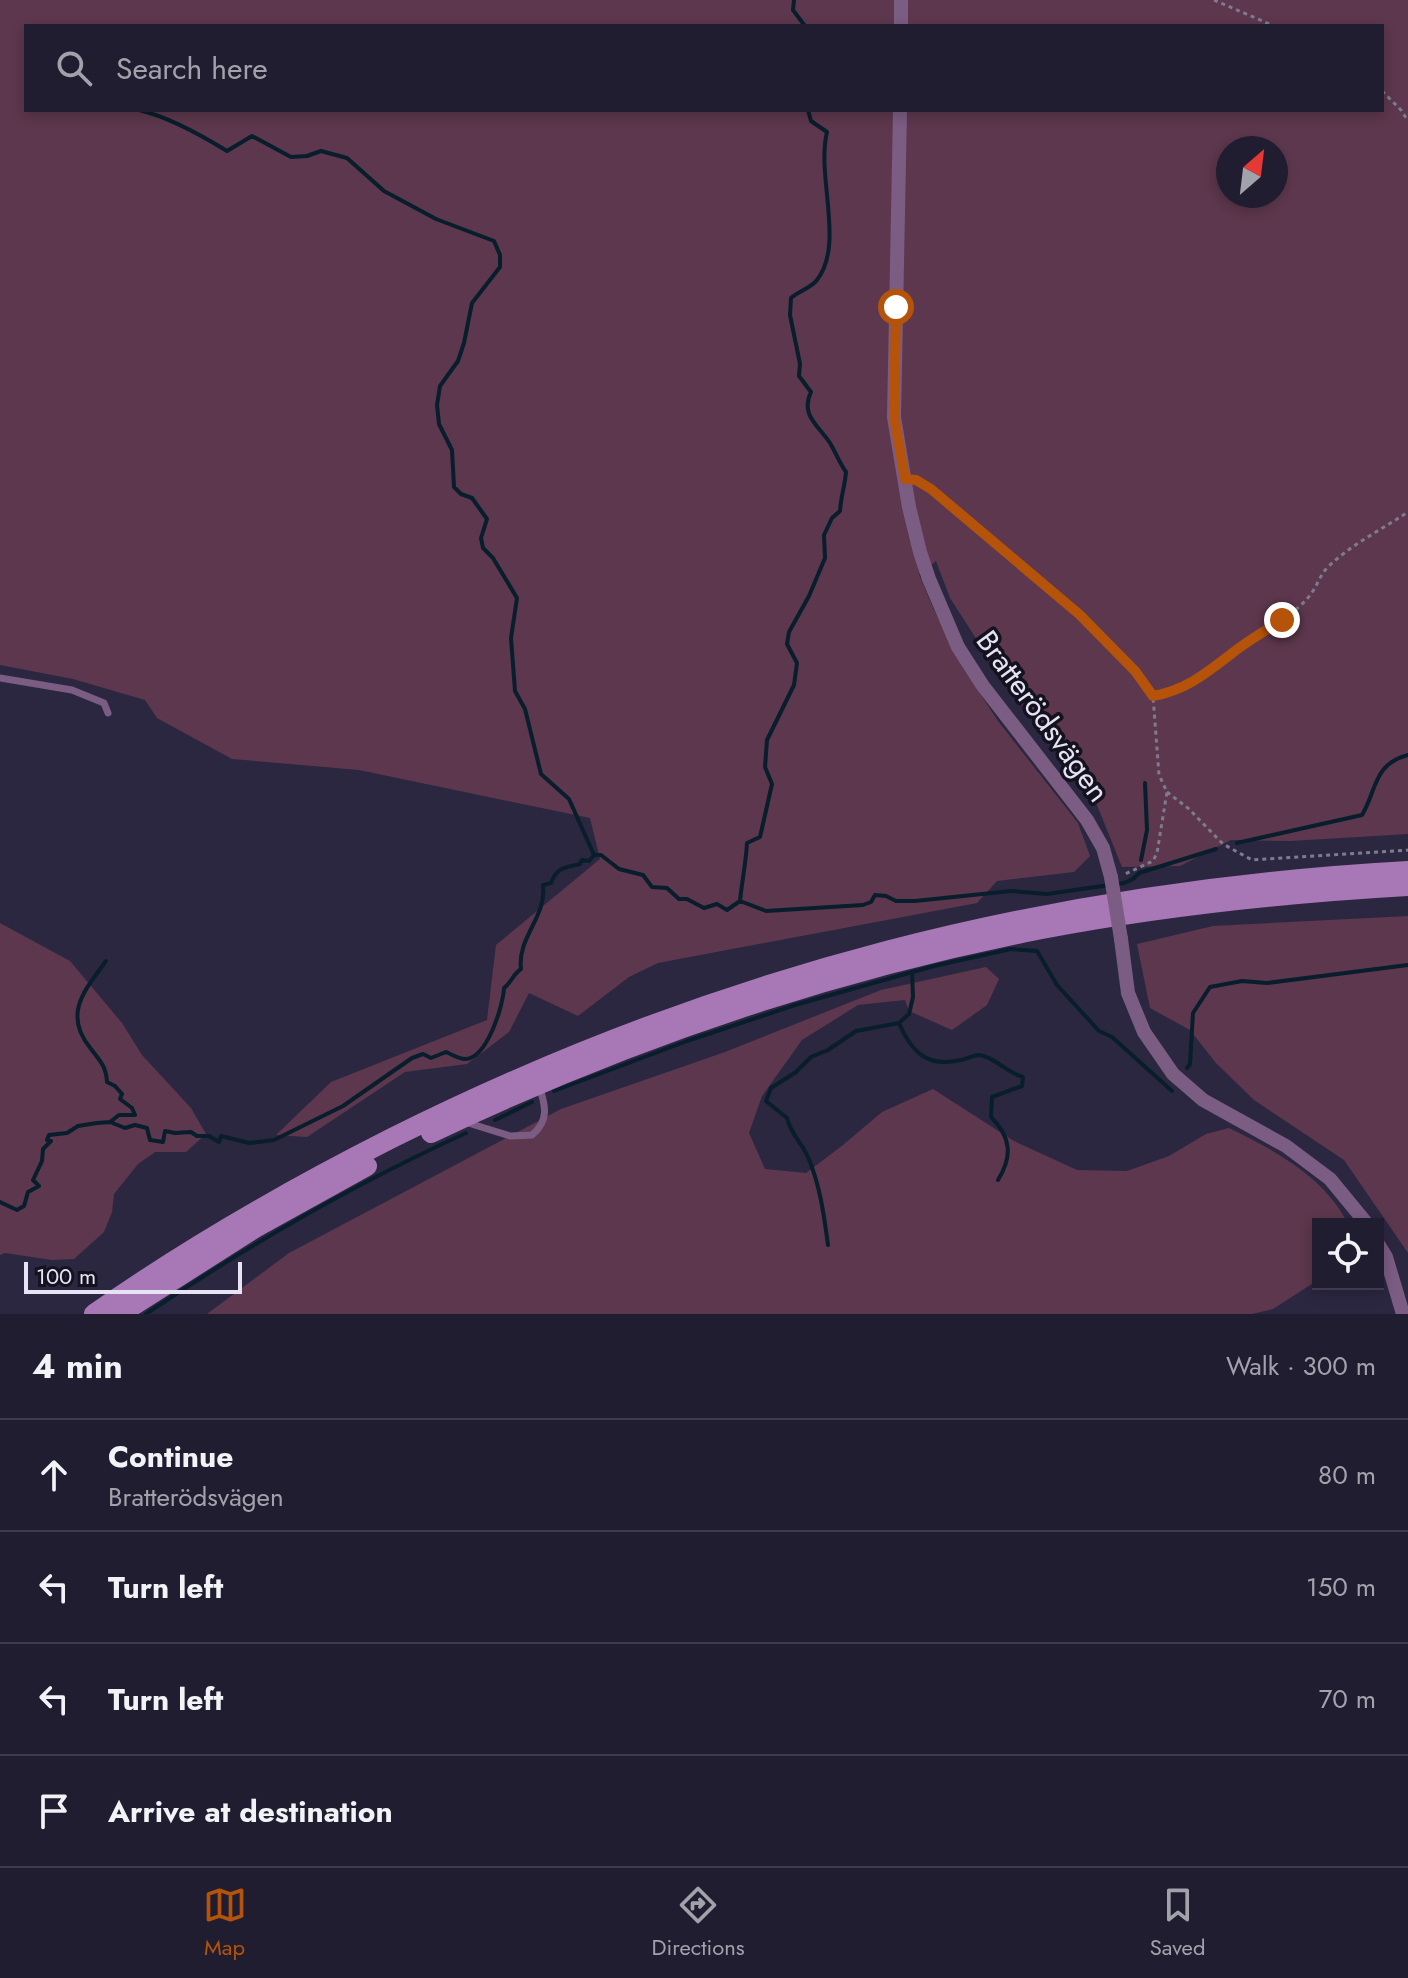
<!DOCTYPE html>
<meta charset="utf-8">
<style>
:root{--surface:#211d31;--page:#2d2a3d;--text:#f1f3f6;--muted:#a2a2ab;--line:#3e3b4d;--accent:#b45309}
body{margin:0;font-family:Jost,sans-serif;background:var(--page);color:var(--text)}
.controls{position:absolute;right:24px;bottom:24px;display:grid;overflow:hidden;border-radius:0px;box-shadow:0 4px 12px #0003}
.controls button{width:72px;height:72px;display:grid;place-items:center;padding:0;border:0;border-bottom:2px solid var(--line);background:var(--surface);color:var(--text);font:40px sans-serif}
.compass{position:absolute;left:1216px;top:136px;width:72px;height:72px;border-radius:50%;background:var(--surface);box-shadow:0 4px 12px #0003;rotate:28deg}
.scale{position:absolute;left:24px;bottom:20px;width:218px;box-sizing:border-box;padding-left:8px;border:4px solid #e5e3f4;border-top:0;font-size:22px;line-height:28px;white-space:nowrap;color:#e5e3f4;-webkit-text-stroke:6px #14121e;paint-order:stroke}
.stop{position:absolute;width:24px;height:24px;margin:-18px;border:6px solid #b45309;border-radius:50%;background:#fff}
.stop.end{background:#b45309;border-color:#fff;box-shadow:0 2px 8px #0008}
.list{margin:0;padding:0;list-style:none}
h2{display:flex;justify-content:space-between;align-items:center;height:104px;margin:0;padding:0 32px;font-size:34px}
h2 small{font-size:26px;font-weight:400;color:var(--muted)}
.list li{display:grid;grid-template-columns:52px 1fr auto;gap:24px;align-items:center;box-sizing:border-box;height:112px;padding:0 32px;border-top:2px solid var(--line)}
.list b{display:block;font-size:30px;white-space:nowrap}
.list p{margin:0;font-size:26px;white-space:nowrap;color:var(--muted)}
.list em{font-size:26px;font-style:normal;color:var(--muted)}
.icon{flex:none;width:44px;height:44px;fill:none;stroke:currentColor;stroke-width:2;stroke-linecap:round;stroke-linejoin:round}
.map{position:relative;flex:none;width:1408px;height:1314px;overflow:hidden}
.search{position:absolute;background:var(--surface);box-shadow:0 4px 12px #0003;left:24px;right:24px;top:24px;height:88px;display:flex;align-items:center;gap:20px;box-sizing:border-box;padding:0 28px;border-radius:0px;color:var(--muted);font-size:30px}
.sheet{height:552px;background:var(--surface)}
nav{display:flex;justify-content:space-around;align-items:center;box-sizing:border-box;height:112px;border-top:2px solid var(--line);background:var(--surface);font-size:22px;color:var(--muted)}
nav a{display:grid;justify-items:center;gap:4px}
nav .on{color:var(--accent)}
.map>svg:first-child{display:block}
.green{fill:#5d374d;fill-rule:evenodd}
.lines{fill:none;stroke-linecap:round;stroke-linejoin:round}
.stream{stroke:#081e2c;stroke-width:4}
.path{stroke:#7e7b91;stroke-width:3;stroke-dasharray:4 4;stroke-linecap:butt}
.service{stroke:#7b5c83;stroke-width:7}
.minor{stroke:#7b5c83;stroke-width:14}
.secondary{stroke:#a877b5;stroke-width:20}
.minor-bridge{stroke:#7b5c83;stroke-width:14}
.route{stroke:#b45309;stroke-width:10}
.labels{text-anchor:middle;dominant-baseline:central;stroke-width:7;stroke-linejoin:round;paint-order:stroke}
.street-label{font-size:30px;fill:#e5e3f4;stroke:#14121e}
</style>
<div class="map">
<svg width="1408" height="1314" viewBox="0 0 1408 1314">
<rect width="100%" height="100%" fill="#2c2741"/>
<path class="green" d="M0 0H1408V834L1291 841 1231 840 1180 866 1122 867 1097 805 997 671 950 598 936 561 919 574 934 610 977 689 998 721 1078 823 1090 856 1074 872 997 881 977 903 658 963 629 977 578 1016 529 993 509 1032 467 1064 405 1072 307 1137 276 1135 331 1082 487 1020 496 945 600 859 590 818 359 770 232 759 157 718 145 700 73 679 0 665ZM26 26H1382V110H26ZM1228 148H1276V196H1228Z
M1408 916V1253L1344 1160 1254 1100 1216 1063 1190 1030 1150 1008 1137 944 1213 926Z
M0 923 70 961 122 1023 142 1055 191 1108 206 1134 186 1152H155L138 1164 114 1194 112 1212 104 1232 74 1259 52 1260 5 1253 0 1255Z
M986 967 999 979 987 1005 952 1030 909 1011 905 1000 858 1005 802 1040 762 1096 749 1133 765 1169 806 1173 843 1145 882 1112 933 1089 1014 1141 1077 1170 1127 1171 1169 1156 1206 1134 1229 1128C1274 1150 1325 1177 1348 1224H1318V1280L1273 1309 1252 1314H207L289 1253 561 1109 725 1052 881 990Z"/>
<g class="lines">
<path class="stream" d="M794 0 793 10 805 26
M109 110H121
M139 110C169 117 201 135 227 151L252 136 291 157 307 156 321 151 347 158 384 191 436 219 494 241 500 255V267L472 303 464 343 458 361 440 386 437 405 439 424 452 450 454 487 461 494 472 498 487 519 481 538 483 548 493 558 517 598 511 638 515 691 525 709 541 774 569 799 594 855
M1237 843 1362 815C1377 790 1373 764 1408 755
M1141 860 1147 830 1145 783
M740 901C742 880 746 863 747 843L760 837 772 784 765 767 767 740 794 685 797 663 787 644 789 632 809 596 825 558 824 535 832 518 840 511C841 496 845 485 846 472 839 462 836 453 830 443 818 425 800 415 811 392L799 376 800 364 790 315 791 298C799 291 811 288 817 280 845 244 816 176 827 132L811 121 808 110
M106 961C85 990 62 1014 91 1049 100 1061 106 1066 107 1082L115 1086 122 1094 120 1099 132 1108 135 1115H119L110 1122
M899 1023C912 1053 928 1068 961 1060 966 1059 974 1055 979 1055 993 1056 1007 1073 1023 1077L1022 1086 992 1097 991 1117C1011 1137 1013 1156 998 1180
M1187 1068 1190 1064 1193 1013 1210 987 1242 981 1267 983 1408 965
M554 1091 687 1041 795 1005 934 966 1011 949 1037 951 1057 985 1099 1031 1112 1037 1172 1091
M495 1120 532 1102
M0 1202 17 1210 24 1206 28 1192 39 1186 33 1180 42 1161 43 1149 51 1141 47 1140 49 1135 67 1133 78 1126 97 1123 110 1122 125 1128 135 1125 147 1128 150 1140 163 1142 165 1131 175 1133 191 1132 197 1136H209L219 1142 221 1136 249 1143 274 1140 343 1106 412 1058 423 1054 431 1058 446 1052C451 1054 459 1059 465 1059 487 1059 503 1006 504 988 512 982 513 974 521 969 517 937 547 917 543 885L551 883C557 867 564 868 580 864L582 860 589 861 594 855H601L619 869 643 875 652 887 667 888 679 899H687L704 908 717 904 727 910 740 901 766 911 863 905 871 902 875 895 886 896 896 901H915L1011 891 1047 894 1124 883 1133 879 1139 873 1216 849
M828 1245C824 1215 820 1185 808 1157 802 1143 790 1133 787 1118L766 1101 771 1088 796 1072 811 1057 828 1050 856 1031 899 1023 909 1014 913 997 912 972
M146 1314C247 1246 354 1184 466 1133"/>
<path class="path" d="M1214 0 1274 26
M1382 91 1401 110 1408 121
M920 482 1080 615 1135 671 1153 696 1159 775 1167 792 1157 853 1153 861 1123 875
M1153 696C1193 689 1211 668 1242 646 1265 630 1294 616 1311 594 1317 586 1320 575 1327 568 1350 545 1381 530 1408 512
M1167 792 1189 809 1223 844 1252 860 1408 850"/>
<path class="service" d="M0 678 72 690 104 703 108 713
M465 1122 510 1136 532 1135C549 1121 546 1106 539 1086"/>
<path class="minor" d="M901 0V26
M900 110 894 417 909 507 920 552 929 579 958 647 983 686 1087 820 1103 848 1111 877
M1121 939 1128 993 1144 1032 1173 1074 1203 1100 1286 1146 1330 1179 1367 1224
M1378 1244 1386 1257 1403 1314"/>
<path class="secondary" d="M431 1133C626 1040 831 970 1042 929 1163 906 1286 893 1408 886
M94 1314C188 1248 289 1190 392 1138 715 976 1047 891 1408 871
M120 1314 255 1228 367 1166"/>
<path class="minor-bridge" d="M1111 877 1121 939"/>
</g>
<g class="lines">
<path class="route" d="M896 307 894 417 905 479 916 480 931 489 1080 615 1135 671 1153 696C1189 690 1211 669 1239 648 1253 638 1268 629 1282 620"/>
</g>
<g class="labels">
<g class="street-label">
<text transform="translate(1043 716) rotate(54)">Bratterödsvägen</text>
</g>
</g>
</svg>
<div class="controls">
<button><svg class="icon" aria-label="locate" viewBox="0 0 24 24"><circle cx="12" cy="12" r="6"/><path d="M12 2v4M12 18v4M2 12h4M18 12h4"/></svg></button>
</div>
<svg class="compass" viewBox="-18 -18 36 36"><path d="M0-13l5 13h-10z" fill="#e53935"/><path d="M0 13l5-13h-10z" fill="#a2a2ab"/></svg>
<div class="scale">100 m</div>
<div class="stop" style="left:896px;top:307px"></div>
<div class="stop end" style="left:1282px;top:620px"></div>
<div class="search"><svg class="icon" aria-label="search" viewBox="0 0 24 24"><circle cx="10" cy="10" r="6"/><path d="M15 15l6 6"/></svg>Search here</div>
</div>
<section class="sheet">
<h2>4 min<small>Walk · 300 m</small></h2>
<ul class="list">
<li><svg class="icon" aria-label="ahead" viewBox="0 0 24 24"><path d="M12 20V5M6 11l6-6 6 6"/></svg><div><b>Continue</b><p>Bratterödsvägen</p></div><em>80 m</em></li>
<li><svg class="icon" aria-label="left" viewBox="0 0 24 24"><path d="M17 20v-9H6M10 6l-5 5 5 5"/></svg><div><b>Turn left</b></div><em>150 m</em></li>
<li><svg class="icon" aria-label="left" viewBox="0 0 24 24"><path d="M17 20v-9H6M10 6l-5 5 5 5"/></svg><div><b>Turn left</b></div><em>70 m</em></li>
<li><svg class="icon" aria-label="arrive" viewBox="0 0 24 24"><path d="M6 21V4h12l-3 4 3 4H6"/></svg><div><b>Arrive at destination</b></div></li>
</ul>
</section>
<nav>
<a class="on"><svg class="icon" aria-label="map" viewBox="0 0 24 24"><path d="M3 6l6-2 6 2 6-2v14l-6 2-6-2-6 2zM9 4v14M15 6v14"/></svg>Map</a>
<a><svg class="icon" aria-label="directions" viewBox="0 0 24 24"><path d="M12 3l9 9-9 9-9-9zM9 14v-3h6M13 9l2 2-2 2"/></svg>Directions</a>
<a><svg class="icon" aria-label="saved" viewBox="0 0 24 24"><path d="M7 4h10v16l-5-4-5 4z"/></svg>Saved</a>
</nav>
